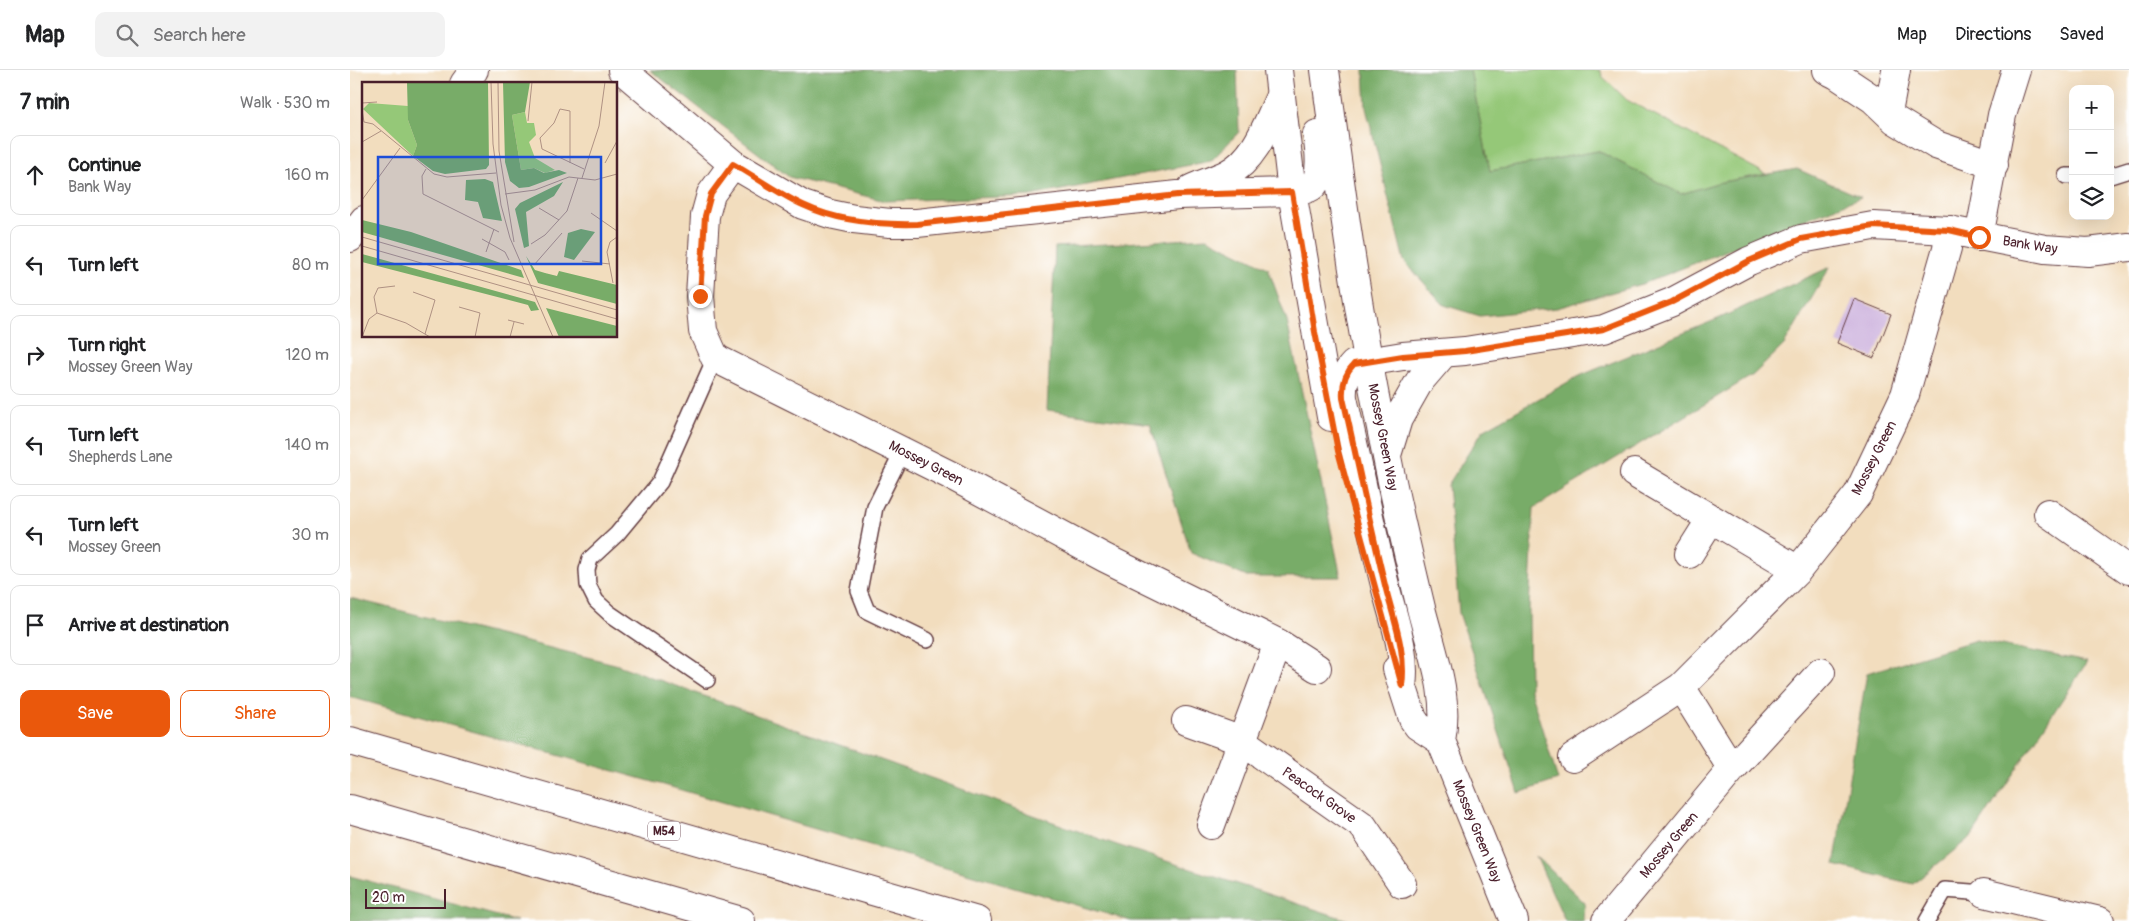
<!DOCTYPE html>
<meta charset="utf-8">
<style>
:root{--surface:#fff;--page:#f2f2f2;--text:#202124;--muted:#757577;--line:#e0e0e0;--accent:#ea580c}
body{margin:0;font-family:Pangolin,sans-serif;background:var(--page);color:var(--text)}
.controls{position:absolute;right:15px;top:15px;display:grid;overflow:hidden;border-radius:10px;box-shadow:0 5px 20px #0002}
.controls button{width:45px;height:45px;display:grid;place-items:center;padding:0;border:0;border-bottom:1px solid var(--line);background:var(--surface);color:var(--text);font:25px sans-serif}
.scale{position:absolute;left:15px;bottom:12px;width:81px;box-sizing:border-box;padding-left:5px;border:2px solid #4a1f2b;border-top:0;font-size:14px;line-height:18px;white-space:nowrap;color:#4a1f2b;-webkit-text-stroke:4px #fff;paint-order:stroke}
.stop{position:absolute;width:15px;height:15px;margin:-11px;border:4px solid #ea580c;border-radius:50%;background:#fff}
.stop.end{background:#ea580c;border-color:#fff;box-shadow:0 1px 5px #0008}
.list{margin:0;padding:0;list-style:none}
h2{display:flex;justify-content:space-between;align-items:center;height:65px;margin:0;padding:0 20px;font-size:21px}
h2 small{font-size:16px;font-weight:400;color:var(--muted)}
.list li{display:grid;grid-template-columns:32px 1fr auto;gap:15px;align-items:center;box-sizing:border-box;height:80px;margin:0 10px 10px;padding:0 10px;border:1px solid var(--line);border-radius:10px}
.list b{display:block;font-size:19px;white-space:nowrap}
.list p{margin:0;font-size:16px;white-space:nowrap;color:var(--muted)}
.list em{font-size:16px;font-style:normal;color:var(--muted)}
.actions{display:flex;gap:10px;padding:15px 20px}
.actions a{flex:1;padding:11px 0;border:1px solid var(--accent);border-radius:10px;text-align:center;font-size:18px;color:var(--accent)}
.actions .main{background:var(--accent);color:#fff}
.icon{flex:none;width:28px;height:28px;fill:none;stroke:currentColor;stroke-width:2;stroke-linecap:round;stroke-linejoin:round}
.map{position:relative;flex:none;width:1779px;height:851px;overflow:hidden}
header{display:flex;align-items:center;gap:30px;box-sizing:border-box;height:70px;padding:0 25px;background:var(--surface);border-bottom:1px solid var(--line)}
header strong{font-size:24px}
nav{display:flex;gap:28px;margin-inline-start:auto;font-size:18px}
.search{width:350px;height:45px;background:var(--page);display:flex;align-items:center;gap:12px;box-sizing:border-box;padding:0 18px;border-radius:10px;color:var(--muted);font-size:19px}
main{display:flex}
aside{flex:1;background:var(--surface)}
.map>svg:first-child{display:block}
.green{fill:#95c878;stroke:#707452}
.forest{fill:#78ac68;stroke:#61664a}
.building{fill:#ceb4de}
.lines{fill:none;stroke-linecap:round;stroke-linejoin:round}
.lane-casing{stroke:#633c41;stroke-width:18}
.street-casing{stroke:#633c41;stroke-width:30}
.secondary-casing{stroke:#633c41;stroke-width:30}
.highway-casing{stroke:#633c41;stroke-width:30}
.lane{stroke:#fff;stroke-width:15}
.street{stroke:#fff;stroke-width:28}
.secondary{stroke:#fff;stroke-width:28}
.highway{stroke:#fff;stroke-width:28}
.route{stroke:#ea580c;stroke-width:6}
.labels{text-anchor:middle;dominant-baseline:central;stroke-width:5;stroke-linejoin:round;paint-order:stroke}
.shield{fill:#fff;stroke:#80626b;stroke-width:1}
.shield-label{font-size:12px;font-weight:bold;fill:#4a1f2b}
.street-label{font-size:14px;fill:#4a1f2b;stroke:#fff}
.inset-road{fill:none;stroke:#af9183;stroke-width:1}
.view{fill:#1d4ed8;fill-opacity:0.15;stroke:#1d4ed8;stroke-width:2.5}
.inset-edge{fill:none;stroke:#4a1f2b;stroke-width:2.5}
</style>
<header>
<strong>Map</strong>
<div class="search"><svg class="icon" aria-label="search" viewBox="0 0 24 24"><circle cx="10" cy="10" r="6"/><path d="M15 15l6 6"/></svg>Search here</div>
<nav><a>Map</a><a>Directions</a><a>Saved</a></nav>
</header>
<main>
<aside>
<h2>7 min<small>Walk · 530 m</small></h2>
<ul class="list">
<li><svg class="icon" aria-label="ahead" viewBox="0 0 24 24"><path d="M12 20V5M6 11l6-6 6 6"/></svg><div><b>Continue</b><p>Bank Way</p></div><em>160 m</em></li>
<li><svg class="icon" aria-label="left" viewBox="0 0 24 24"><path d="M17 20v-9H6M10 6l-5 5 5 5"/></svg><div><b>Turn left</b></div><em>80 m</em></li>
<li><svg class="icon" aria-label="right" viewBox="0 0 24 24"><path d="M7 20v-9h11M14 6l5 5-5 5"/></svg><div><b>Turn right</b><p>Mossey Green Way</p></div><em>120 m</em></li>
<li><svg class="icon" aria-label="left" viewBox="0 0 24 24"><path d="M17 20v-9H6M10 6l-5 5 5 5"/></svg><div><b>Turn left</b><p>Shepherds Lane</p></div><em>140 m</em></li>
<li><svg class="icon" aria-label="left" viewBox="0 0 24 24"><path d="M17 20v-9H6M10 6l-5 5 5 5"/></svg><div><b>Turn left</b><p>Mossey Green</p></div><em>30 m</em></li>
<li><svg class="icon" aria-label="arrive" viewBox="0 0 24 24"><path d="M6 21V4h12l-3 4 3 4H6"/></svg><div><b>Arrive at destination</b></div></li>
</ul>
<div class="actions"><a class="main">Save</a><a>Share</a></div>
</aside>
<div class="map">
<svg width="1779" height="851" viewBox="0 0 1779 851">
<rect width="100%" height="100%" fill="#fff"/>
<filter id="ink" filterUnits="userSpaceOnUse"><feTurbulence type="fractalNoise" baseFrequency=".02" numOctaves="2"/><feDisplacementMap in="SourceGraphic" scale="10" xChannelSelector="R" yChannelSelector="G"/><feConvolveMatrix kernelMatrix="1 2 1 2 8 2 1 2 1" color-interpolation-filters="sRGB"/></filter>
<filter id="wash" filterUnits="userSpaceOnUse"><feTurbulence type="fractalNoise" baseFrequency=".0096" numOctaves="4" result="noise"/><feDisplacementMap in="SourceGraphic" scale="20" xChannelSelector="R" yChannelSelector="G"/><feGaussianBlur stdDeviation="1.12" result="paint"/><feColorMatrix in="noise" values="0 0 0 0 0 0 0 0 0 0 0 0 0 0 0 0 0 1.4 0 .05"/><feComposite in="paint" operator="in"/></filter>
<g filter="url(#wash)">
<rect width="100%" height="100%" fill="#f2ddbe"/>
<path class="green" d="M1120 0H1250L1253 7 1277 30 1416 104 1367 113 1331 124 1248 81 1140 101Z"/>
<path class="forest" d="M300 0H887L889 62 861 91 680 126 535 131 439 107Z
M1014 0H1120L1140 101 1248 81 1331 124 1367 113 1447 99 1511 127 1295 213 1207 238 1130 246 1094 235 1054 191 1016 38Z
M857 168 918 198 937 251 991 507H897L841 483 800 354 697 340 705 177Z
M1480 197 1434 275 1403 305 1184 438 1179 540 1180 620 1208 710 1169 723 1109 543 1098 415 1133 360 1227 307 1370 248Z
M0 528 265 594 764 774 1001 851H781L314 715 0 627Z
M1626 570 1737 592 1622 766 1563 814 1484 795 1517 603Z
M1186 786 1235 833 1234 851H1215Z
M0 806 166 851H0Z"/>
<g id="blocks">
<path class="building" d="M1504 229 1541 244 1524 288 1487 273Z"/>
</g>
</g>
<g filter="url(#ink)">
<use href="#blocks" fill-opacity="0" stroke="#633c41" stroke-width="1"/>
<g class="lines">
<defs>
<path id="lane" d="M1716 106H1723
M1760 106 1779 100
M553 381 525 437 509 521 517 541 577 570
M357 610 259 543 246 531 238 515 237 500 240 489 267 464 310 412 365 288
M1577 851 1595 820 1634 823"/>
<path id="street" d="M272 0 383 94 453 135 480 144 504 149 540 153H567L828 125 942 122
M1477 0 1487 5 1523 29 1545 50 1586 75 1644 95
M114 14 124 0
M1538 43 1546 0
M383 94 361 124 355 146 350 226 353 261 365 288 604 407 755 488 928 573 967 598
M841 119C853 113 865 110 877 104 906 89 917 54 930 26
M1629 167 1652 45 1666 0
M0 168 14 150
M1284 403 1448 500
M1698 443 1779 500
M1339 484 1361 449
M1331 617 1382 699
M836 651 892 671 1013 756 1052 814
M1223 688 1331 617 1448 500 1508 424 1555 325 1597 178 1599 160
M861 755 928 573
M1634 823 1750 851
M1256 851 1382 699 1471 602"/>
<path id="secondary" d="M928 0 942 122 981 347
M975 0C992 130 1010 259 1037 387 1047 438 1059 488 1071 538 1082 582 1100 625 1091 671L1164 851
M942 122C948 121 956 120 961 117 974 108 969 77 967 64
M1037 385 1048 349 1069 312 1094 283
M1047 599 1063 649 1068 656 1091 671
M1052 616C1057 580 1042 546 1034 511 1019 450 1007 389 993 328 992 315 995 303 1004 294L1053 286 1115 281 1254 259 1322 232 1399 191 1451 169 1523 156 1599 160 1695 179 1738 182 1779 177"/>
<path id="highway" d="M0 671 627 851
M0 739 391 851"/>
</defs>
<use href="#lane" class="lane-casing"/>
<use href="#street" class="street-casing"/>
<use href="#secondary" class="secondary-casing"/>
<use href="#highway" class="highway-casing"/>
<use href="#lane" class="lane"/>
<use href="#street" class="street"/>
<use href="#secondary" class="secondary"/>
<use href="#highway" class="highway"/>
</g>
</g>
<g class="lines" filter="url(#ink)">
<path class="route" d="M350 226 355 146 361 124 383 94C406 107 429 124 453 135 487 151 530 155 567 154L828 125 942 122 965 262 988 381 1052 616C1057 580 1042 546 1034 511 1019 450 1007 389 993 328 992 315 995 303 1004 294L1053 286 1115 281 1254 259 1322 232 1399 191 1451 169 1523 156 1599 160 1629 167"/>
</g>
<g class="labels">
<rect class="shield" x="298" y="751.5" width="32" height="19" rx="4"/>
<g class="shield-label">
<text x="314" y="761">M54</text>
</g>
<g class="street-label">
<text transform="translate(1680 175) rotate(9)">Bank Way</text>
<text transform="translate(1033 367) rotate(79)">Mossey Green Way</text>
<text transform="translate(1524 388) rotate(-63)">Mossey Green</text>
<text transform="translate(576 393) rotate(27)">Mossey Green</text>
<text transform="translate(969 725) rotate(35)">Peacock Grove</text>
<text transform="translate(1127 761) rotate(68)">Mossey Green Way</text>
<text transform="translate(1319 775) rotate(-50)">Mossey Green</text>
</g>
</g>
<g transform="translate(12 12)">
<rect width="255" height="255" fill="#f2ddbe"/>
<path d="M7 21 46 24V38L55 63 51 74 1 27ZM163 30 165 41H172L174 53 167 60 173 76 193 88 183 91 172 86 159 88 150 33Z" fill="#95c878"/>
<path d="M45 0H126L127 83 124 87 83 92 71 89 51 74 55 63 46 38ZM141 0H168L163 30 150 33 159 88 172 86 182 91 197 88 205 91 167 105 157 106 148 99 143 80ZM123 97 131 100 140 139 121 136 116 120 103 118 104 98ZM201 100 192 114 164 130 167 164 162 166 153 127 158 121ZM0 138 49 150 159 188 162 196 0 150ZM219 147 233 150 212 178 202 175 206 151ZM0 172 173 220 177 228 169 229 166 223 0 180ZM164 174 173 188 183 191 195 194 197 189 255 203V222L176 201ZM184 226 255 244V255H197Z" fill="#78ac68"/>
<path class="inset-road" d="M129 0 131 62 139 123 148 156 191 255M136 0 137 69 152 160M234 0 255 1M0 21 15 20M0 28 2 40 11 42 72 92 85 95 134 91M166 39 170 0M0 60 19 49M208 81V29L198 27 192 41 178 56 180 67 222 87M243 81 255 59M64 87 60 94 61 112 137 150M220 96 237 44 243 0M143 112 173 108 207 95 233 98 255 92M0 118 38 66M177 126 197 138M229 131 255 149M0 155 255 228M120 157 143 170 147 178M169 162 183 153 205 129 216 96M0 164 255 237M124 170 132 147M220 179 248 182M172 183 200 151M251 201 245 170 248 160 255 155M51 210 73 218 63 252M97 225 118 231 113 255M15 231 12 215 16 206 33 204M146 238 162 242M0 255 7 237 15 231 44 241 68 255M148 255 152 240"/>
<path class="view" d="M16 75H239V182H16Z"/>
<rect width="255" height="255" class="inset-edge"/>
</g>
</svg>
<div class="controls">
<button>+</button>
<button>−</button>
<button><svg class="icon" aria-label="layers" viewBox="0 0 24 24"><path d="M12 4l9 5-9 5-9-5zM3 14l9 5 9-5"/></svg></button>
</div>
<div class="scale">20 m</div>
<div class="stop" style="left:1629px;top:167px"></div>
<div class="stop end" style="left:350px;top:226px"></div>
</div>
</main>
